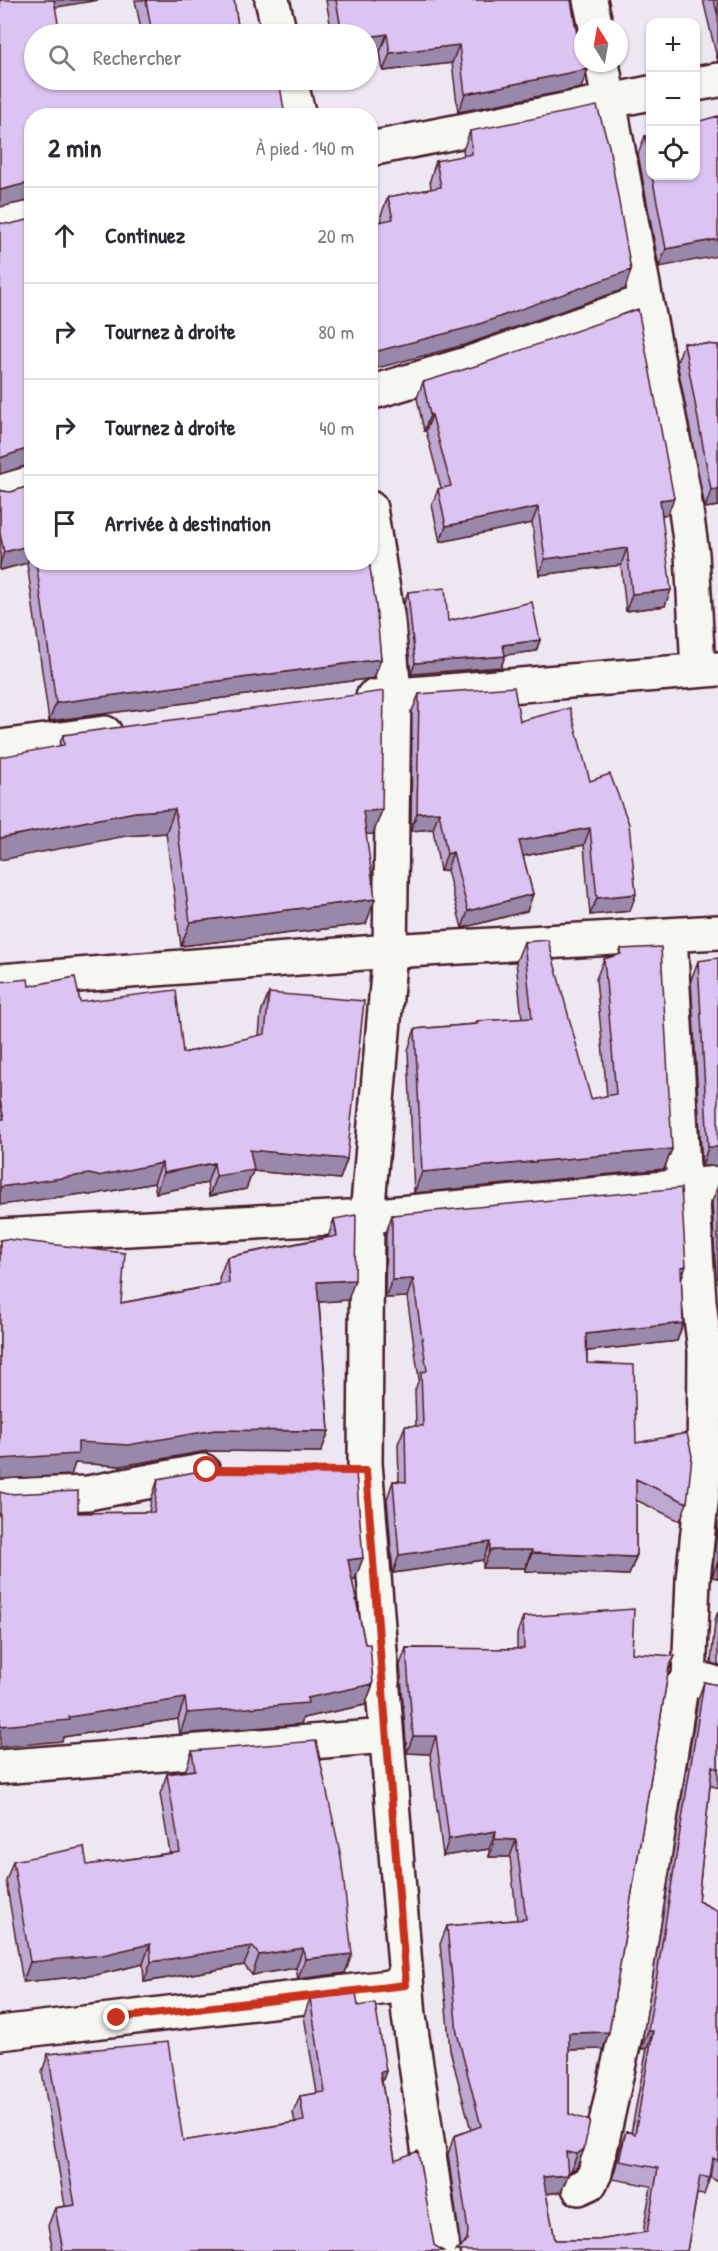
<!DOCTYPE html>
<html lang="fr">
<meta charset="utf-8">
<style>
:root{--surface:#fff;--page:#f2f2f3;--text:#2b2b33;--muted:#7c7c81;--line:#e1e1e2}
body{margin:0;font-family:"Patrick Hand",sans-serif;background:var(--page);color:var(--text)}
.controls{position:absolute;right:18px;top:18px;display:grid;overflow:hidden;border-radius:12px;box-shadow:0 2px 4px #0004}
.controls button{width:54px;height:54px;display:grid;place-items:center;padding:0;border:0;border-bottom:2px solid var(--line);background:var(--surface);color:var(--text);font:30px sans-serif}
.compass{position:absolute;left:574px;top:18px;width:54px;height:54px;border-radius:50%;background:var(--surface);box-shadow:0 2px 4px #0004;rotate:349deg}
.stop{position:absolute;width:18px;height:18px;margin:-14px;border:4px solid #c8321e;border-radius:50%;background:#fff}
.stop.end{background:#c8321e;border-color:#fff;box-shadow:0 2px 6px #0008}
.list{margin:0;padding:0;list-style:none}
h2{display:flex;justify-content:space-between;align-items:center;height:78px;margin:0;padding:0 24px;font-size:26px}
h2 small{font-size:20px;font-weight:400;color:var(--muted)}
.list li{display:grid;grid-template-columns:39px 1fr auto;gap:18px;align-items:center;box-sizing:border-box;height:96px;padding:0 24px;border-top:2px solid var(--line)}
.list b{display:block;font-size:22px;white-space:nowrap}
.list em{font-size:20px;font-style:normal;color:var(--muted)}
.icon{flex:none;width:33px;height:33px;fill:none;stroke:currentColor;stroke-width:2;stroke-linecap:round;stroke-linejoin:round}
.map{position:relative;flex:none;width:718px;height:2251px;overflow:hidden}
.search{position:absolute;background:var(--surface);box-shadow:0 2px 4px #0004;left:24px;top:24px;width:354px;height:66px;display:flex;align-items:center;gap:15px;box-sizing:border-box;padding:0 21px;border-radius:33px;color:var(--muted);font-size:22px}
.panel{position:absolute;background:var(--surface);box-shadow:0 2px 4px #0004;left:24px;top:108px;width:354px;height:462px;border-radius:24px}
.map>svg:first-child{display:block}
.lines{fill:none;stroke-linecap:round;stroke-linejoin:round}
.street-casing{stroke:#4a1f2b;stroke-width:38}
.street{stroke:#f6f6f2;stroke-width:33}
.wall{fill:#bca8d0;stroke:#4a1f2b;stroke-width:1.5}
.shaded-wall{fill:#9988a9;stroke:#4a1f2b;stroke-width:1.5}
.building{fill:#dbc3f2;stroke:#4a1f2b;stroke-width:1.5}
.route{stroke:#c8321e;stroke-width:8}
</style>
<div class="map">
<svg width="718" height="2251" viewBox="0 0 718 2251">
<rect width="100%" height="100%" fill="#eee7f2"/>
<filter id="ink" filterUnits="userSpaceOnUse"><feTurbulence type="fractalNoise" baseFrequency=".0167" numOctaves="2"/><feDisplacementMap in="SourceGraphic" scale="12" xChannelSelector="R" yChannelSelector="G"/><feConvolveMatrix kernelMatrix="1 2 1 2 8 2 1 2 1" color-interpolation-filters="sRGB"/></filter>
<g filter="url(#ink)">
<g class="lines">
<defs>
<path id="street" d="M272 0 280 34
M590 0 596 27
M602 63 646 301 683 489 692 554 698 670
M290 80 299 116
M696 84 718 80
M370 149 650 93
M0 224 32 218
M370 393 470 363 646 301
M0 492 32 483
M370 508 388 621 394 694 390 951 367 1216 365 1463 409 2016 443 2251
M373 697 718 669
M0 747 105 733
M670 935 684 1185
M0 981 390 951 718 932
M0 1236 367 1216 718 1183
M0 1496 88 1493 203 1471
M689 1680 693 1579 704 1475 705 1351 699 1301 692 1185
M0 1767 386 1736
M0 2033 406 1985
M579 2188 590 2183 595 2173 628 2022 681 1687C692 1678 705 1678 718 1685"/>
</defs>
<use href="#street" class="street-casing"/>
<use href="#street" class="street"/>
</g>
<path class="wall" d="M135 0H234L239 32 271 34H142Z
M326 0H571L580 52 588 69 581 88 458 112 452 63 383 71 380 52 368 54V34H332Z
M703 0H718V62Z
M470 131 625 289 464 345 382 222 381 215 388 197 431 189 430 180 436 161 464 156 463 150Z
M651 135V176H696L659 267 638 154 645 136Z
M684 343 718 345V506L705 508 677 362Z
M423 382 668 514 662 515 665 606 626 611 621 565 539 575 532 523 440 542 432 505 438 489 441 488 426 431H424L417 398Z
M32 485V562H369L381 659 374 678 49 721 27 563 0 570V490L2 491 11 492Z
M408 592 448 621 540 640 536 651 505 655 501 667 411 674 404 603Z
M419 694 520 721 590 781 630 911 590 915 584 845 523 856 533 894 527 911 462 928 447 870 440 871 433 829 411 831 412 711Z
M63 735 382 810 373 834H366V924L181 946 166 833 126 836 59 746Z
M524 942 591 1099 607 1096 596 979 604 959 619 955 621 949 672 1149 664 1169 414 1193 408 1050 415 1029 476 1024 477 1021 522 1019 516 962Z
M698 961 718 1166H702L691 980Z
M0 982 29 986 80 1002 183 1053 259 1036 261 1013 269 993 347 1159 340 1179 253 1171 246 1189 209 1196 207 1183 156 1193 154 1183 90 1195 82 1194 0 1205Z
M718 1185V1278H716L712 1202Z
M392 1215 681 1278 683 1323 677 1341 587 1351V1363L636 1443 687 1503 680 1521 636 1500V1557L629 1575 525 1571V1568H483V1560L393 1573 387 1499 393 1481H399L398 1444 405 1426H416L415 1390 419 1379 407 1297 385 1298 386 1233Z
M334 1219 348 1300 319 1302 329 1431 321 1452 207 1451 121 1466 75 1463 71 1475 0 1479V1240L121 1303 220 1284 219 1278 227 1257 328 1237Z
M158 1479 363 1558 355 1579H352L373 1684 365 1705 303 1718 301 1724 180 1734 178 1719 63 1737 62 1741 78 1513 149 1512 151 1500Z
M718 1521V1578L712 1577Z
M718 1611V1665L711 1663 715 1621Z
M523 1617 632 1653 668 1673 609 2032 603 2049 569 2050V2114L584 2149 577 2167 571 2171H567L568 2175 561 2192 546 2194 555 2240H598L643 2233 651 2186 613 2179 620 2149 626 2131 631 2133 647 2048 641 2049 698 1699 704 1682 718 1685V1788L710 1785 698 1901 718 1911V2182L710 2177 704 2195 697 2194 687 2251 461 2248 448 2154 454 2136 471 2130 450 2050 440 1944 447 1926 517 1920 510 1857H489V1849L443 1856 430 1754 407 1753 400 1665 406 1648 517 1649V1634Z
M192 1751 352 1954 345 1973 298 1979 296 1968 252 1975 244 1965 144 1982 143 1964 96 1975 23 1982 6 1881 13 1861 87 1865 170 1853 160 1794 167 1774 185 1772Z
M310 1998 358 2006 386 2071 382 2082 395 2160 434 2245 443 2251H53L48 2226 55 2208 65 2206 42 2072 48 2054 183 2141 295 2122 293 2113 300 2096 317 2093 304 2016Z"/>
<path class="shaded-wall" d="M48 0H99L45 9Z
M387 34 380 52 368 54V37Z
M459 45 452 63 383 71 390 53Z
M588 69 581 88 458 112 465 94Z
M32 182V200L0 207V190Z
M718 239V256L659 267 666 249Z
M631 270 625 289 464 345 370 370V353Z
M430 415H432L426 431H424Z
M32 447V465H28L0 474V458Z
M718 489V506L705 508 711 490Z
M674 498 668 514 654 516 660 500Z
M538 507 532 523 440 542 446 526Z
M32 545V551L27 563 0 570V564L4 552Z
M627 548 621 565 539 575 545 559Z
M671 590 665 606 626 611 632 594Z
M540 640 536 651 499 656 503 645Z
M505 656 501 667 411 674 415 663Z
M381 659 374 678 49 721 56 703Z
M175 809 166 833 126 836 0 860V838L135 812Z
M382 810 373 834 354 835 363 811Z
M439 812 433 829 411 831 417 813Z
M590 828 584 845 512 858 519 841Z
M453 852 447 870 440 871 447 854Z
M533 894 527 911 462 928 468 911Z
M636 894 630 911 590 915 597 898Z
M375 899 366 924 181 946 190 922Z
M708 1147H718V1166H702Z
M672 1149 664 1169 414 1193 422 1172Z
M250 1150 347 1159 340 1179 253 1171 246 1189 209 1196 216 1176Z
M162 1163 154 1183 90 1195 82 1194 0 1205V1187Z
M214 1163 207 1183 156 1193 163 1173Z
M686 1266 679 1285 681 1267Z
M413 1279 407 1297 385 1298 392 1280Z
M355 1280 348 1300 310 1303 317 1282Z
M683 1323 677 1341 579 1352 586 1334Z
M215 1430 329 1431 321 1452 207 1451 121 1466 75 1463 71 1475 0 1479V1459L78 1442Z
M490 1542 483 1560 393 1573 399 1555Z
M490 1550H532L525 1568H483Z
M532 1553 636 1557 629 1575 525 1571Z
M363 1558 355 1579 341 1581 348 1560Z
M718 1561V1578L712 1577Z
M675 1656 668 1673 662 1684 669 1667Z
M373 1684 365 1705 303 1718 301 1724 180 1734 187 1713 307 1698Z
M185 1698 178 1719 63 1737 62 1741 0 1747V1726L69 1717Z
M413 1736H436L430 1754 407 1753Z
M496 1831 489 1849 443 1856 449 1839Z
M495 1839 516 1840 510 1857H489Z
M150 1944 143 1964 96 1975 23 1982 30 1962Z
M252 1946 244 1965 144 1982 151 1962Z
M303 1948 296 1968 252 1975 259 1955Z
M352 1954 345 1973 298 1979 305 1959Z
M648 2031H653L647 2048 641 2049Z
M609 2032 603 2049 562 2050 569 2033Z
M386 2071 380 2088V2072Z
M584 2149 577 2167 571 2171 577 2154Z
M568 2175 561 2192 536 2195 543 2177Z"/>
<path class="building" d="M0 0H54L60 34H34V80H279L285 116H32V182L0 190Z
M146 0H234L239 32 269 26 271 34H152Z
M336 0H571L580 52 583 51V63H587L588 69 465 94 459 45 390 53 387 34 368 37V34H342Z
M714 0H718V16Z
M597 106 609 146 631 270 471 327 370 353V224L393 219 388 197 441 187 436 161 472 154 470 131Z
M718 116V239L666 249 652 176H696V122Z
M651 135V168L645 136Z
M32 219V447L0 458V223L10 224Z
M638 309 674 498 660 500 671 590 632 594 627 548 545 559 538 507 446 526 438 489 451 486 432 415H430L423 382 482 364Z
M684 343 718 345V489L711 490Z
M32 485V545L4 552 0 534V490L2 491 11 492Z
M36 562H369L376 605 381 659 56 703Z
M445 588 448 621 532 602 540 640 503 645 505 656 415 663 408 592Z
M514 687 520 721 570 708 590 781 610 774 629 824 636 894 597 898 590 828 519 841 533 894 468 911 453 852 447 854 439 812 417 813 419 694Z
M384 691 382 810 363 811 375 899 190 922 175 809 135 812 0 838V757L64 745 63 735Z
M548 940 591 1099 616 1094 604 959 621 954V949L661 947 672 1149 422 1172 415 1029 477 1024V1021L532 1018 524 942Z
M718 958V1147H708L698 961Z
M75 977 80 1002 176 990 183 1053 265 1034 269 993 364 1001 347 1159 250 1150 254 1170 216 1176 214 1163 163 1173 162 1163 98 1176 89 1174 0 1187V1119H4L0 1100V982L28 979 29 986Z
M681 1188 686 1266 681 1267 683 1323 586 1334 587 1363 634 1365 636 1443 687 1433 692 1456 687 1503 636 1479V1557L532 1553V1550H490V1542L399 1555 393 1481 406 1482 405 1426H423L421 1372 427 1371 413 1279 392 1280V1215Z
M356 1215 355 1280 317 1282 329 1431 215 1430 128 1445 78 1442V1454L0 1459V1240L6 1239 125 1253 121 1303 229 1283 227 1257 337 1236 334 1219Z
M216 1468 332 1469 356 1473 363 1558 348 1560 365 1644H370L373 1684 307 1698 308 1703 187 1713 185 1698 69 1717 70 1720 0 1726V1492L8 1494 78 1491V1513L154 1512 158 1479Z
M634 1609 632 1653 675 1656 669 1667 609 2032 569 2033V2114L590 2121 584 2149 577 2154 566 2152 568 2175 543 2177 555 2240H598L647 2232 658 2168 619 2161 626 2131 635 2134 653 2031H648L704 1682 718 1685V1769L712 1766 698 1901 718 1911V2161L713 2158 710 2178 700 2176 687 2251H455L461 2248 467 2240 468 2231 454 2136 481 2126 457 2033 447 1926 526 1919 516 1840 495 1839 496 1831 449 1839 436 1736H413L406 1648 524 1649 523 1617Z
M316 1741 341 1857 352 1954 305 1959 303 1948 259 1955 252 1946 151 1962 150 1944 103 1955 30 1962 13 1861 84 1847 87 1865 180 1852 167 1774 195 1770 192 1751Z
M356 1993 358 2006 375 2003 386 2071 380 2072 395 2160 418 2151 434 2245 443 2251H63L55 2208 75 2205 48 2054 168 2042 183 2141 304 2121 300 2096 325 2092 310 1998Z"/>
</g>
<g class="lines" filter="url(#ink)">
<path class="route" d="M117 2018 406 1985 366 1471 207 1470"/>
</g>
</svg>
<div class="controls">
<button>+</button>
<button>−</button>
<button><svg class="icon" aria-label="locate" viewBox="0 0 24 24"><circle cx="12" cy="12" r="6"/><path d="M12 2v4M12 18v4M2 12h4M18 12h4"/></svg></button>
</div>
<svg class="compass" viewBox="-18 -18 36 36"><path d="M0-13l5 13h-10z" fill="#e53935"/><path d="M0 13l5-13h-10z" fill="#7c7c81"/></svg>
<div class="stop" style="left:207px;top:1470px"></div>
<div class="stop end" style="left:117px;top:2018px"></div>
<div class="search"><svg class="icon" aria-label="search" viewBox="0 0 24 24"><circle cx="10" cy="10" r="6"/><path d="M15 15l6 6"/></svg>Rechercher</div>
<section class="panel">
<h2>2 min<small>À pied · 140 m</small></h2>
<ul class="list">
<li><svg class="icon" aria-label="ahead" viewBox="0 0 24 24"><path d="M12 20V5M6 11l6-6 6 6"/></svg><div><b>Continuez</b></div><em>20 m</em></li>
<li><svg class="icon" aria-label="right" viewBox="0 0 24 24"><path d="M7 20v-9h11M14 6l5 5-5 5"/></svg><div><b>Tournez à droite</b></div><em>80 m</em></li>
<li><svg class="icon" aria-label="right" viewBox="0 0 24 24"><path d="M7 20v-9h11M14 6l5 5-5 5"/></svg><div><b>Tournez à droite</b></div><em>40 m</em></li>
<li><svg class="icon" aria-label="arrive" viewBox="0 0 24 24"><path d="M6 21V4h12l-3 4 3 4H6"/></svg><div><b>Arrivée à destination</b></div></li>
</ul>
</section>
</div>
